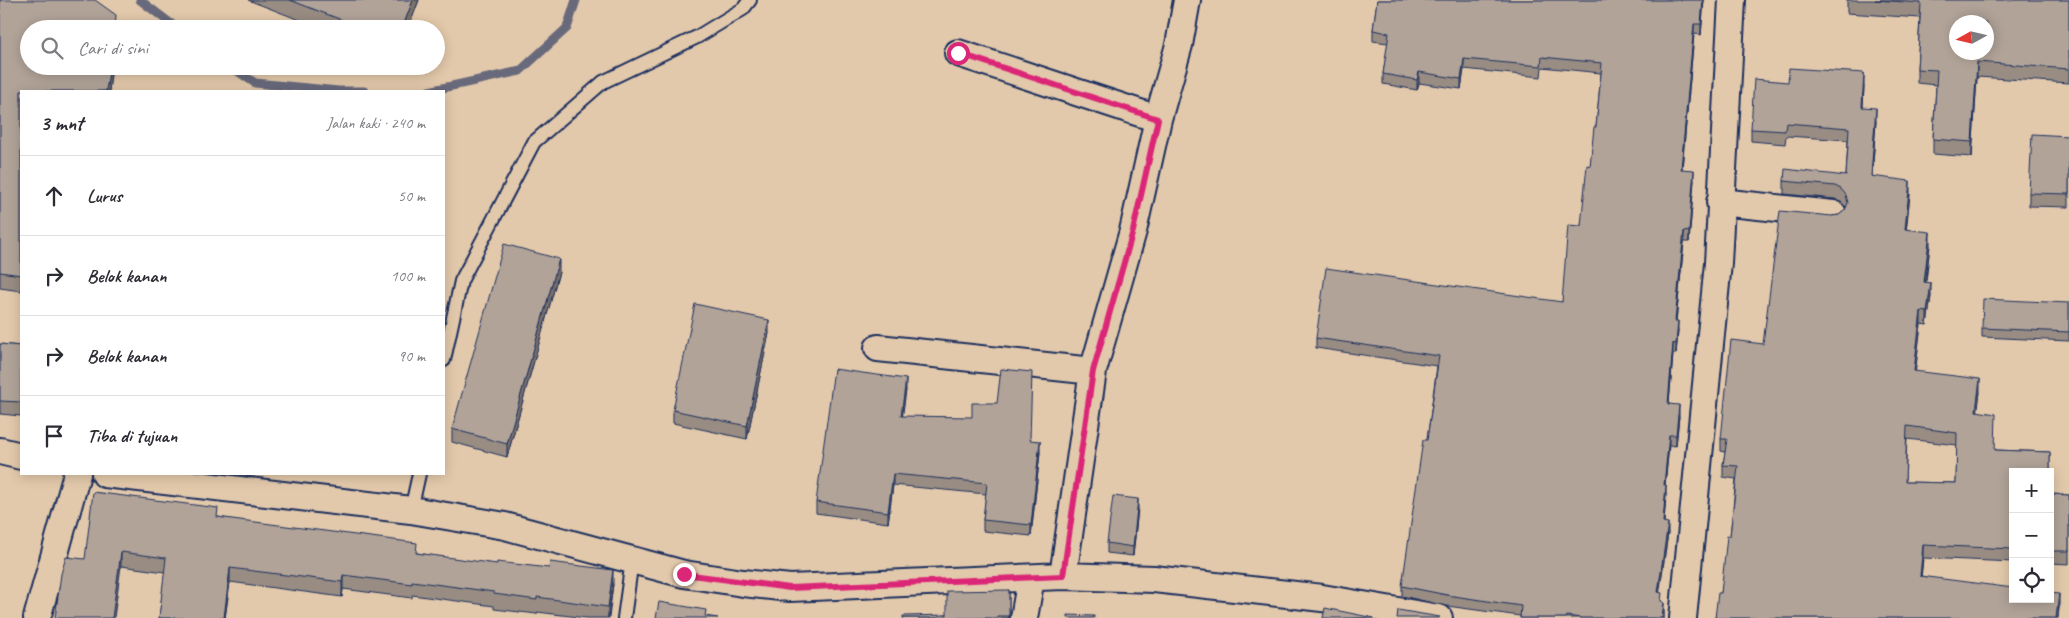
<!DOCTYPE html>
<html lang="id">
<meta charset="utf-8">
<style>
:root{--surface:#fff;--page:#f2f2f3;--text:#2b2b33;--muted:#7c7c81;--line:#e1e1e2}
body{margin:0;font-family:Caveat,sans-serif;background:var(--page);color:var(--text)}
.controls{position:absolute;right:15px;bottom:15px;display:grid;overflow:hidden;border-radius:0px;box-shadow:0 2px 12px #0003}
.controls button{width:45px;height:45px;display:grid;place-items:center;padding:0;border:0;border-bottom:1px solid var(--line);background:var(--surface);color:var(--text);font:25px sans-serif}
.compass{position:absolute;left:1949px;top:15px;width:45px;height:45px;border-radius:50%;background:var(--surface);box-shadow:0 2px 12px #0003;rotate:262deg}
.stop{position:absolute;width:15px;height:15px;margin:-11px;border:4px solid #db2777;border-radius:50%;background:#fff}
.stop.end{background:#db2777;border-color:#fff;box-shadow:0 1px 5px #0008}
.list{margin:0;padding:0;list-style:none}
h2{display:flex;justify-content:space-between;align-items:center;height:65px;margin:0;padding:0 20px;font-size:21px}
h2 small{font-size:16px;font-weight:400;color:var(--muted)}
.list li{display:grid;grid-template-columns:32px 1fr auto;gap:15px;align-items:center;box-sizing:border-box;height:80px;padding:0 20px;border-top:1px solid var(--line)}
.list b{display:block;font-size:19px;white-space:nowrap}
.list em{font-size:16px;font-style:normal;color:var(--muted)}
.icon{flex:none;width:28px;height:28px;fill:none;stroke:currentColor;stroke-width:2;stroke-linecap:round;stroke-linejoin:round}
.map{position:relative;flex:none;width:2069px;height:618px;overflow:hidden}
.search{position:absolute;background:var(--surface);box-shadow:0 2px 12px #0003;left:20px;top:20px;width:425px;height:55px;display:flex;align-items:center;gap:12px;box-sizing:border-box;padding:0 18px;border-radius:28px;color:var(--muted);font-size:19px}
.panel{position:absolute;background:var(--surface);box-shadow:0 2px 12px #0003;left:20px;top:90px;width:425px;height:385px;border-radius:0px}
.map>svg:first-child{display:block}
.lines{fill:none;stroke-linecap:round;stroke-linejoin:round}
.stream{stroke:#686a7c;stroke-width:9}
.service-casing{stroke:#1b2f5e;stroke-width:16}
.minor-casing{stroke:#1b2f5e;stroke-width:30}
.service{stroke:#e3c9ab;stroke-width:12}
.minor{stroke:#e3c9ab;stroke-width:26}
.wall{fill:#988c83;stroke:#1b2f5e;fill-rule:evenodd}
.shaded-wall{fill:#7c726a;stroke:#1b2f5e}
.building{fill:#b1a398;stroke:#1b2f5e;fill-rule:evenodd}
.route{stroke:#db2777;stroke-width:6}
</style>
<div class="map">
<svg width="2069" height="618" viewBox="0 0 2069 618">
<rect width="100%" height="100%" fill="#e3c9ab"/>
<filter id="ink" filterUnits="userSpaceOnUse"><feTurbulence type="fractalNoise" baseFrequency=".02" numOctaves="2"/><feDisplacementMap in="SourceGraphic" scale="10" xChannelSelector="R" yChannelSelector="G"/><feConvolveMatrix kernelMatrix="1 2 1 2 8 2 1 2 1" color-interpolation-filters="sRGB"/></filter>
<g filter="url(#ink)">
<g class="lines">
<path class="stream" d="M140 0 178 29
M230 66 255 83 339 91H364
M429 91 520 71 567 28 576 0"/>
<defs>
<path id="service" d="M444 360 461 281 534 142 603 82 697 37 743 9 750 0
M411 510 419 474
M624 618 632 560"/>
<path id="minor" d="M958 53 1158 119
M1720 202 1833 214
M878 348 1093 371
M0 451 21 456
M105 474 411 510 505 526 684 574 743 583 790 588 1063 576 1154 579 1322 598 1439 618
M1063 576 1093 371 1133 231 1158 119 1179 45 1187 0
M37 618 77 474
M1024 618 1031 578
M1683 618 1718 263 1732 0"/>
</defs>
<use href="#service" class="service-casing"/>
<use href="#minor" class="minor-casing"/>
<use href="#service" class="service"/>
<use href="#minor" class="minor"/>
</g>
<path class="wall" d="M0 0 116 29 109 91H21V291L0 288Z
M248 0H419L408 29H323Z
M1377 0H1704L1701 35 1694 34 1682 169 1694 180 1689 242H1684L1676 321 1678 331 1676 354H1673L1669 404 1679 416 1676 446 1669 445 1665 485 1666 495 1664 522 1668 533 1659 593 1664 612V618H1520V616L1447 606 1402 596V586L1427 440 1437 366 1316 348V338L1562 302 1581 226 1596 127 1601 73 1542 67 1541 77 1464 69 1461 89 1419 83 1417 90 1383 84V74L1388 43 1373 41V30Z
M1847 0H2069V83L1977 77 1972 157 1933 154V139L1936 85 1917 83V69L1920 18 1847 13Z
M1788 82 1864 86 1863 107 1876 121 1872 176 1910 194 1906 229 1930 245 1926 282 1931 296 1927 325 1921 324 1915 372 1980 392 1977 412 1995 450 2050 452V472H2013V562L1923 558 1921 576 2059 607 2058 618H1715L1721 593 1730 536 1736 479 1723 477V465L1725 452 1721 451V439L1763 344 1832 216 1839 215 1845 210 1846 207 1841 202 1835 199 1784 194V181L1846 176 1848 140 1786 136 1785 144 1751 141V129ZM1907 439 1957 445 1956 483 1905 482Z
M2069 136V207L2029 206V193Z
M559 272 507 457 452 442V429Z
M2069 303V341L1982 337V328Z
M769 333 747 439 673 423V410Z
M0 344 21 346V416L0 414Z
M906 390 902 416 1031 440 1040 452 1031 536 983 531V520L986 494 893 485 888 523 816 513V502Z
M2050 494 2069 495V564L2050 563Z
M1138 508 1133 556 1107 553V543Z
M218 517 417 553 613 584 609 618H587L537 612V614L494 609V606L412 595V598L343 589 342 597 230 582 225 618H159L165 572 121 566 85 559Z
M1009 590V618H903L947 615Z"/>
<path class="shaded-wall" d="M413 0H419L408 29H402Z
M1703 0H1704L1701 35V24Z
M1694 24V34L1681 179V169Z
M1464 59V69L1461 89V79Z
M1977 62V77L1972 157V142Z
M110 66H112L109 91H106Z
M1419 72V83L1417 90V80Z
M1864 73V86L1862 120V107Z
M1876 108V121L1871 189V176Z
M1694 170V180L1689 242V232Z
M1910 181V194L1905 242V229Z
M1684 231V242L1675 331V321Z
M1930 232V245L1924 295V282Z
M559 259V272L507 457V444Z
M1931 283V296L1927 325V312Z
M1921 311V324L1914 384V371Z
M769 320V333L747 439V426Z
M1678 321V331L1676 354V344Z
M1673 343V354L1668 415V404Z
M906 379V390L901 427V416Z
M1980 379V392L1976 424V411Z
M1679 405V416L1676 446V435Z
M1669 435V445L1664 495V485Z
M1040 441V452L1031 536V525Z
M893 474V485L888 523V512Z
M1666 485V495L1663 533V522Z
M1138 499V508L1133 556V547Z
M1668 523V533L1658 603V592Z
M1923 545V558L1920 589V576Z
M121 552V566L114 618H112Z
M230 568V582L225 618H224Z
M613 570V584L608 618V607Z
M343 575V589L342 597V582Z
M2059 594V607L2058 618H2056Z
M1664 602V618H1662Z"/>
<path class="building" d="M0 0H95L116 15 115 29H29V66H110L106 91H21V275L0 272Z
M290 0H413L402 29H365Z
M1377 0H1703L1701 24H1694L1681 169 1694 170 1689 232 1684 231 1675 321H1678L1676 344 1673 343 1668 404 1679 405 1676 435H1669L1664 485H1666L1663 522 1668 523 1658 592 1662 593 1661 601 1664 602 1662 618H1581L1567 616 1566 618H1520L1521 606 1447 595 1402 586 1423 440H1427L1439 356 1316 338 1326 268 1562 302 1568 225 1581 226 1587 165 1590 166 1594 127H1596L1602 63 1542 57 1541 66 1464 59 1461 79 1419 72 1417 80 1383 74 1389 33 1373 30Z
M1875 0H2069V69L1977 62 1972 142 1933 139 1937 70 1917 69 1921 3ZM1956 22H1986V52H1956Z
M1789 68 1864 73 1862 107 1876 108 1871 176 1910 181 1905 229 1930 232 1924 282 1931 283 1927 312 1921 311 1914 371 1980 379 1976 411 1996 414 1995 450 2050 452V472H2013V549L1923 545 1920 576 2013 588V599H2050V593L2059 594 2056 618H1715L1718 593H1721L1727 536H1730L1738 466 1723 465 1727 439H1721L1731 340 1763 344 1780 211 1832 216 1839 215 1845 210 1848 203 1846 195 1841 189 1835 186 1784 181 1785 169 1846 176 1849 128 1786 123 1785 131 1751 129 1754 79 1788 82ZM1907 426 1957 433 1956 483 1905 482Z
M2032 134 2069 136V194L2029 193Z
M504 244 559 259 507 444 452 429Z
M1983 299 2069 303V332L1982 328Z
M695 304 769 320 747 426 673 410Z
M0 344 21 346V402L0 401Z
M834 369 906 379 901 416 972 417V403H997L1001 369 1032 372 1030 440 1040 441 1031 525 983 520 987 483 893 474 888 512 816 502Z
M93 492 218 508 217 517 417 543 416 553 497 564V562L549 568 550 562 613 570 608 607 537 597V600L494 594V592L412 581V584L343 575 342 582 230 568 224 618H159L166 558 121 552 112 618H55L61 574 66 557 85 559Z
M2050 494 2069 495V551H2050Z
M1113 496 1138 499 1133 547 1107 543Z
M1009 590V616H998V618H903V616L947 615V591Z
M659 602 706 610 705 616 718 618H656Z
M1325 608 1374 618H1323Z
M1398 610 1440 617 1439 618H1397Z
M1068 615 1094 616V618H1068Z"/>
</g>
<g class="lines" filter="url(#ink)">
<path class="route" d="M684 574 790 588 1063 576 1093 371 1133 231 1158 119 958 53"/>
</g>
</svg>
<div class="controls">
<button>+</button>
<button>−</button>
<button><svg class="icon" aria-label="locate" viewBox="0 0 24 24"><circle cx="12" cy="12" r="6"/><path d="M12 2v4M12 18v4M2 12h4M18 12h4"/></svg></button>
</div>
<svg class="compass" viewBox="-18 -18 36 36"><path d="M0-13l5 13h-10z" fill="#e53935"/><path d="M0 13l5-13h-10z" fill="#7c7c81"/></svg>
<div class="stop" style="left:958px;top:53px"></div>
<div class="stop end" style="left:684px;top:574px"></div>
<div class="search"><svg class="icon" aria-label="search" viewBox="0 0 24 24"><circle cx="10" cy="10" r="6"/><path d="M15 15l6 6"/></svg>Cari di sini</div>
<section class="panel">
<h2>3 mnt<small>Jalan kaki · 240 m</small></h2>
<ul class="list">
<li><svg class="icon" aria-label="ahead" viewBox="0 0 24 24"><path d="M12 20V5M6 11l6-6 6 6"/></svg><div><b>Lurus</b></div><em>50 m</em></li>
<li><svg class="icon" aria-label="right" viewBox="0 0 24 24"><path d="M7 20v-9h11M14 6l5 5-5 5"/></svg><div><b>Belok kanan</b></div><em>100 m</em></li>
<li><svg class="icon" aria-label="right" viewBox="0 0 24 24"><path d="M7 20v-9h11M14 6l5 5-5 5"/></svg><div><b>Belok kanan</b></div><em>90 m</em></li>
<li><svg class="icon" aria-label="arrive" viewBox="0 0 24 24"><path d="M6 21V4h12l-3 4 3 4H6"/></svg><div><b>Tiba di tujuan</b></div></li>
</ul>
</section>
</div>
